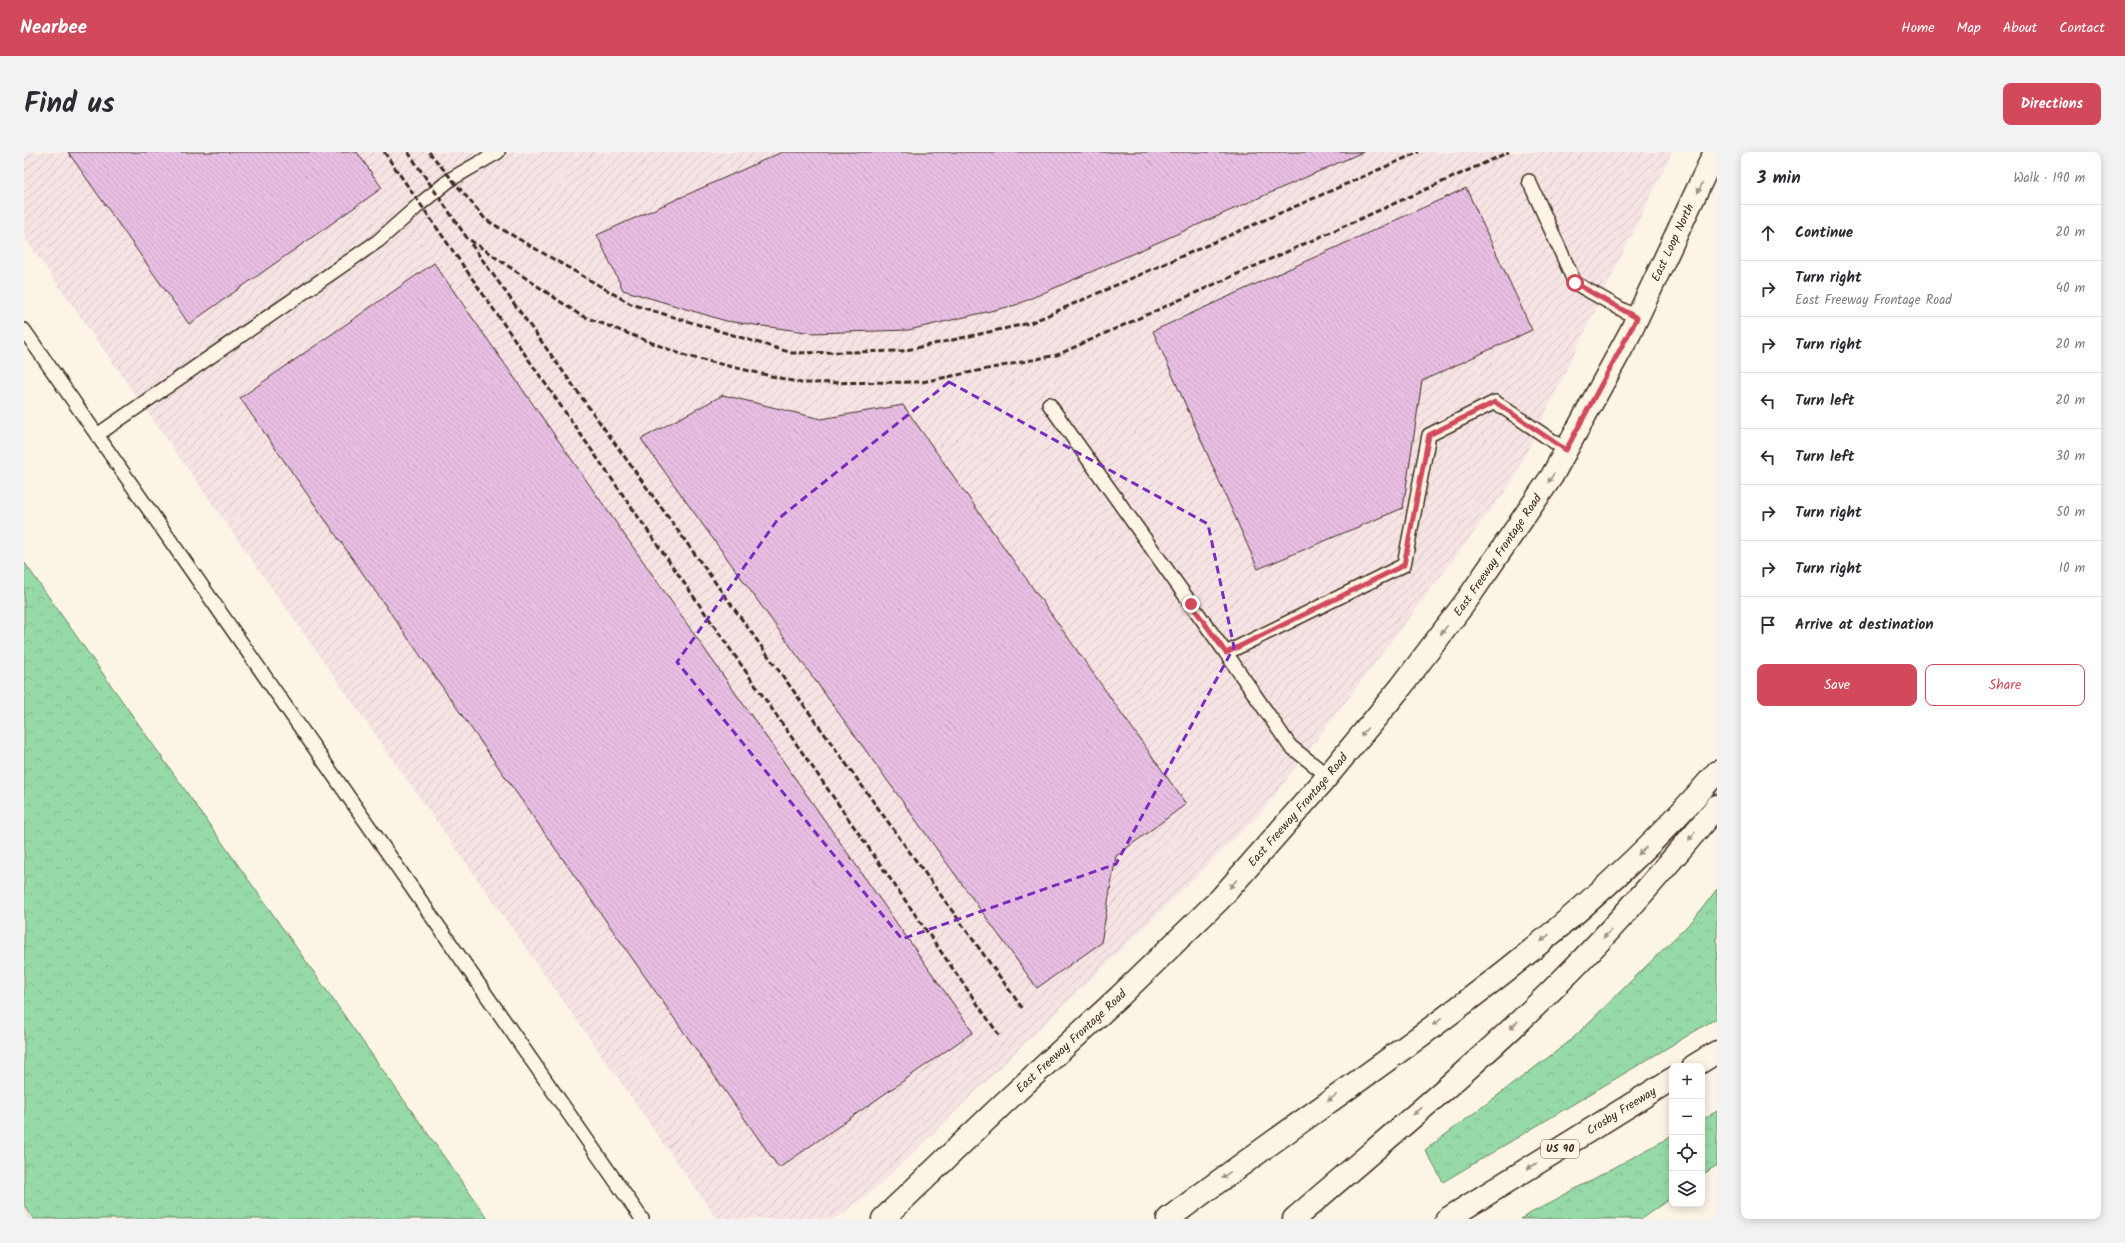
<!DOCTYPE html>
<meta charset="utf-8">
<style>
:root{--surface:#fff;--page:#f2f2f3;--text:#2b2b33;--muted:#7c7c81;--line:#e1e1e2;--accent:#d1495b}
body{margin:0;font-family:Kalam,sans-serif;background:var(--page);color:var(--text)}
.controls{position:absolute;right:12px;bottom:12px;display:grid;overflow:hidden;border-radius:8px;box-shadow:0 2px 10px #0003}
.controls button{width:36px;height:36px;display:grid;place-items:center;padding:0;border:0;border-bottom:1px solid var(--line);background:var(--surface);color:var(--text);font:20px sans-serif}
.stop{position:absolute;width:12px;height:12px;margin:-9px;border:3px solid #d1495b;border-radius:50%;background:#fff}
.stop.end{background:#d1495b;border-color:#fff;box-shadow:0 1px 4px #0008}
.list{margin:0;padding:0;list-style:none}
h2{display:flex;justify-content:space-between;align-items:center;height:52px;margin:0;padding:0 16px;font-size:17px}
h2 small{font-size:13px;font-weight:400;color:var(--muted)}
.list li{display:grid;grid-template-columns:26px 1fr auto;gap:12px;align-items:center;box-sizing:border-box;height:56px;padding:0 16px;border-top:1px solid var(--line)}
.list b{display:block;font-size:15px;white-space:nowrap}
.list p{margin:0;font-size:13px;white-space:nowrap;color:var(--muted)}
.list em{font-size:13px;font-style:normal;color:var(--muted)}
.actions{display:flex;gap:8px;padding:12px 16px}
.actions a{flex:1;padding:9px 0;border:1px solid var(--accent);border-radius:8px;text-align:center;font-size:14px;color:var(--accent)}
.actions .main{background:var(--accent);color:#fff}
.icon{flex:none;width:22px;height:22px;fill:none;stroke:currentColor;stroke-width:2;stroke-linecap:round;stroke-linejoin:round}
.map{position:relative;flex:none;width:1693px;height:1067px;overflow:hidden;border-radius:8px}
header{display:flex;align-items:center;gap:24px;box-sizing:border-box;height:56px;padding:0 20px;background:var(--accent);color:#fff}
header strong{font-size:19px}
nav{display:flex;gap:22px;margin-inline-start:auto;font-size:14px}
.intro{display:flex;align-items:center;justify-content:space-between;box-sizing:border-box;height:96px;padding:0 24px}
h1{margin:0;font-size:28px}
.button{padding:10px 18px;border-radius:8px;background:var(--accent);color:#fff;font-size:14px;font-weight:700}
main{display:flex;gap:24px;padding:0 24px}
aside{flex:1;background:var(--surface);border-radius:8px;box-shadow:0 2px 10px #0003}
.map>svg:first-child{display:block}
.industrial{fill:url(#industrial-furrows)}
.forest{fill:url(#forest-crowns);stroke:#688262}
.building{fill:url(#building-back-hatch);stroke:#3b2a1e}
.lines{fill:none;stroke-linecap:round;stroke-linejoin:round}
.lane-casing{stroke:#3b2a1e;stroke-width:16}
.secondary-casing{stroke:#3b2a1e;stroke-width:25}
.highway-casing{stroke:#3b2a1e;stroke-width:25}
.lane{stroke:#fcf5e5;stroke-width:13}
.secondary{stroke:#fcf5e5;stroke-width:22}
.highway{stroke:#fcf5e5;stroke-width:22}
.rail{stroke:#3b2a1e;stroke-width:3;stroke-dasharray:6 3;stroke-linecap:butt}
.oneway{fill:#9c9082}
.route{stroke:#d1495b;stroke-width:5}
.marked{fill:none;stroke:#7b2cbf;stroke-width:3;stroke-dasharray:8 5;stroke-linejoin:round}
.labels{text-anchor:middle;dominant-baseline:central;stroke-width:3.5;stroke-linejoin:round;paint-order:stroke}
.shield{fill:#fcf5e5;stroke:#75675a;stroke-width:1}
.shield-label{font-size:11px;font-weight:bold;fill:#3b2a1e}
.street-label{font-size:12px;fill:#3b2a1e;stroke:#fcf5e5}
</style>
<header>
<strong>Nearbee</strong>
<nav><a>Home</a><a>Map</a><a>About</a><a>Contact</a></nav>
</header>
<div class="intro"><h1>Find us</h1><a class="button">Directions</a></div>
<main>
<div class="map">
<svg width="1693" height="1067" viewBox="0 0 1693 1067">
<defs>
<pattern id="industrial-furrows" width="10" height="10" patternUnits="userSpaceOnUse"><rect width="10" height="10" fill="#f6e4e5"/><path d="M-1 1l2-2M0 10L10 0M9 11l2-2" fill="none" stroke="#d4c4c4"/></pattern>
<pattern id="forest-crowns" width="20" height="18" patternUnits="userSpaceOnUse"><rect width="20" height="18" fill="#96dba7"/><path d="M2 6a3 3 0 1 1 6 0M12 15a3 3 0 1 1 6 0" fill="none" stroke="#82bc8f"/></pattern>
<pattern id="building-back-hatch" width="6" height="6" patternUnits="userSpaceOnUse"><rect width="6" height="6" fill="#e9bee4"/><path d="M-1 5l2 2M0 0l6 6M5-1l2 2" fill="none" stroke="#c9a3c3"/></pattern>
</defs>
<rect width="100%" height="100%" fill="#fcf5e5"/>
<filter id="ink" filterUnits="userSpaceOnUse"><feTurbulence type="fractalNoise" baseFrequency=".025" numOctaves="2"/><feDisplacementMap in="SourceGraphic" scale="8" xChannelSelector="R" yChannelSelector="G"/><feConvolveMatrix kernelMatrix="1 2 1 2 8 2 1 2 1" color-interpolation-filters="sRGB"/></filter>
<g filter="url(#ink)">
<path class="industrial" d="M0 0H1648L1488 330 1238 660 857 1032 811 1067H693L0 85Z
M0 1053 10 1067H0Z"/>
<path class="forest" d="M0 410 464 1067H10L0 1053Z
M1693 737V866L1419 1030 1401 998 1546 889 1670 767Z
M1693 959V1013L1678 1023V968Z
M1648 984V1045L1617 1067H1496Z"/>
<path class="building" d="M44 0H333L358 36 165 172Z
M758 0H1339L992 153 885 178 789 181 702 169 599 138 573 83Z
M1442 36 1508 178 1398 229 1379 356 1234 417 1129 179Z
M410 111 949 880 755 1016 216 246Z
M699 243 797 267 879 253 1162 652 1092 704 1077 791 1013 836 617 287Z"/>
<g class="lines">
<defs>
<path id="lane" d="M1505 29 1551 131 1613 166
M0 178 618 1067
M1025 252 1202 501
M73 283 354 89 396 52 427 27 474 0
M1304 624 1266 594 1202 501 1380 413 1405 283 1471 250 1542 298"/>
<g id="secondary">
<path id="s1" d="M859 1067 980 951 1095 845 1196 747 1297 632 1377 535 1443 448 1528 324 1606 181 1691 0"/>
</g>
<g id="highway">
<path d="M1670 914 1693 900"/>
<path d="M1144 1067C1331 925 1539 801 1693 620"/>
<path d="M1270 1067C1362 987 1457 910 1543 823 1596 770 1645 712 1693 654"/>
<path id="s2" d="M1423 1067 1648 927"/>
</g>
</defs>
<use href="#lane" class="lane-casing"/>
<use href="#secondary" class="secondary-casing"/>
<use href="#highway" class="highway-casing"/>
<use href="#lane" class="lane"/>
<use href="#secondary" class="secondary"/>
<use href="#highway" class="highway"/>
<path class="rail" d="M360 0 975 883
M384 0 443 86 556 163 662 204 777 231 898 230 1033 203 1485 0
M405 0 462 68 607 152 768 201 878 199 1006 171 1395 0
M447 92 999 857"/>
</g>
<defs><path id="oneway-solid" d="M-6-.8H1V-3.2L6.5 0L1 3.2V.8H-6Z"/></defs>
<g class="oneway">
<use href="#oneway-solid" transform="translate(1676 36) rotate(116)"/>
<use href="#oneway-solid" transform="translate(1527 326) rotate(122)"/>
<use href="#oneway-solid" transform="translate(1420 478) rotate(127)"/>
<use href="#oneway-solid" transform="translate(1340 580) rotate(130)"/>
<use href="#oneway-solid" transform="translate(1668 684) rotate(129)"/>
<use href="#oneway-solid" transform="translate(1618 699) rotate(137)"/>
<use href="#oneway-solid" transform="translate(1209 732) rotate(131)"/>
<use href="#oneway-solid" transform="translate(1583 782) rotate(134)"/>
<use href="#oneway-solid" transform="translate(1521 786) rotate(139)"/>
<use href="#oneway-solid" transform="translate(1413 870) rotate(144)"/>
<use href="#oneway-solid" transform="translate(1490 873) rotate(136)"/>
<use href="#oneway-solid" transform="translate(1308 946) rotate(144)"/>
<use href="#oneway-solid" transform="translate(1393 959) rotate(139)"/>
<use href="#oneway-solid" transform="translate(1508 1014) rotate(148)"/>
<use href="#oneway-solid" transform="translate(1202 1023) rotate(144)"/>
</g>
</g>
<g class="lines" filter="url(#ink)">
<path class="route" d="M1167 452 1202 501 1380 413 1405 283 1471 250 1542 298 1613 166 1551 131"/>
</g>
<path class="marked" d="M925 230 1184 372 1210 495 1092 712 878 787 653 510 754 367Z"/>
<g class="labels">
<rect class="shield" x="1517" y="988" width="38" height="18" rx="3"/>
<g class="shield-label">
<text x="1536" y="997">US 90</text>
</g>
<g class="street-label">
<text stroke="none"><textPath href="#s1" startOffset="1266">East Loop North</textPath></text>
<text stroke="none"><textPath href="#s1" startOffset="907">East Freeway Frontage Road</textPath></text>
<text stroke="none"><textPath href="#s1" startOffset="583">East Freeway Frontage Road</textPath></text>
<text stroke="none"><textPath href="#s1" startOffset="259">East Freeway Frontage Road</textPath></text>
<text stroke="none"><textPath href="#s2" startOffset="205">Crosby Freeway</textPath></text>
</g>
</g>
</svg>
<div class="controls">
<button>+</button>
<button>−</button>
<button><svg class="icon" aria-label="locate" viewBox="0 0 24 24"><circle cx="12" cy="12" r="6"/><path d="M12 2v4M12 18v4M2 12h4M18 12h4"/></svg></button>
<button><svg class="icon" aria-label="layers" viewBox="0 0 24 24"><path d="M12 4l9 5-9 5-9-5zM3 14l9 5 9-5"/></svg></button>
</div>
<div class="stop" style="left:1551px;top:131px"></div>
<div class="stop end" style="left:1167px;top:452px"></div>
</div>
<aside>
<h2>3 min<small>Walk · 190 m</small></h2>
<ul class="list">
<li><svg class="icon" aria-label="ahead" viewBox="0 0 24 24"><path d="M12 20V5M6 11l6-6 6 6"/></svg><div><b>Continue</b></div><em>20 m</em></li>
<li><svg class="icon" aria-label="right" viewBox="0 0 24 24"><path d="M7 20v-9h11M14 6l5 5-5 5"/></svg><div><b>Turn right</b><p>East Freeway Frontage Road</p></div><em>40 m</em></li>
<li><svg class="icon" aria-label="right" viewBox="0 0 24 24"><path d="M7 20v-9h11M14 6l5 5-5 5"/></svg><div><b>Turn right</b></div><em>20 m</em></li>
<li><svg class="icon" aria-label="left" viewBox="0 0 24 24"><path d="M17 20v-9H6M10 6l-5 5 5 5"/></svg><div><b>Turn left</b></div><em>20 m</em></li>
<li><svg class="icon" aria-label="left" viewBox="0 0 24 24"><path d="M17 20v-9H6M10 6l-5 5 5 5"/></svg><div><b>Turn left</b></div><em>30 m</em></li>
<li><svg class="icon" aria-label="right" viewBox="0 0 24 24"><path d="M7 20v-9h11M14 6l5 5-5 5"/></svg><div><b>Turn right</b></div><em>50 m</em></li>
<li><svg class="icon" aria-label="right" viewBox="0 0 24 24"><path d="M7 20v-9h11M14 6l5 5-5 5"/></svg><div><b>Turn right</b></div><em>10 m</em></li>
<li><svg class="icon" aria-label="arrive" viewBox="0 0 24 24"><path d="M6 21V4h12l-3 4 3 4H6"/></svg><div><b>Arrive at destination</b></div></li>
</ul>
<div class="actions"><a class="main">Save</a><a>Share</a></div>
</aside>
</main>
